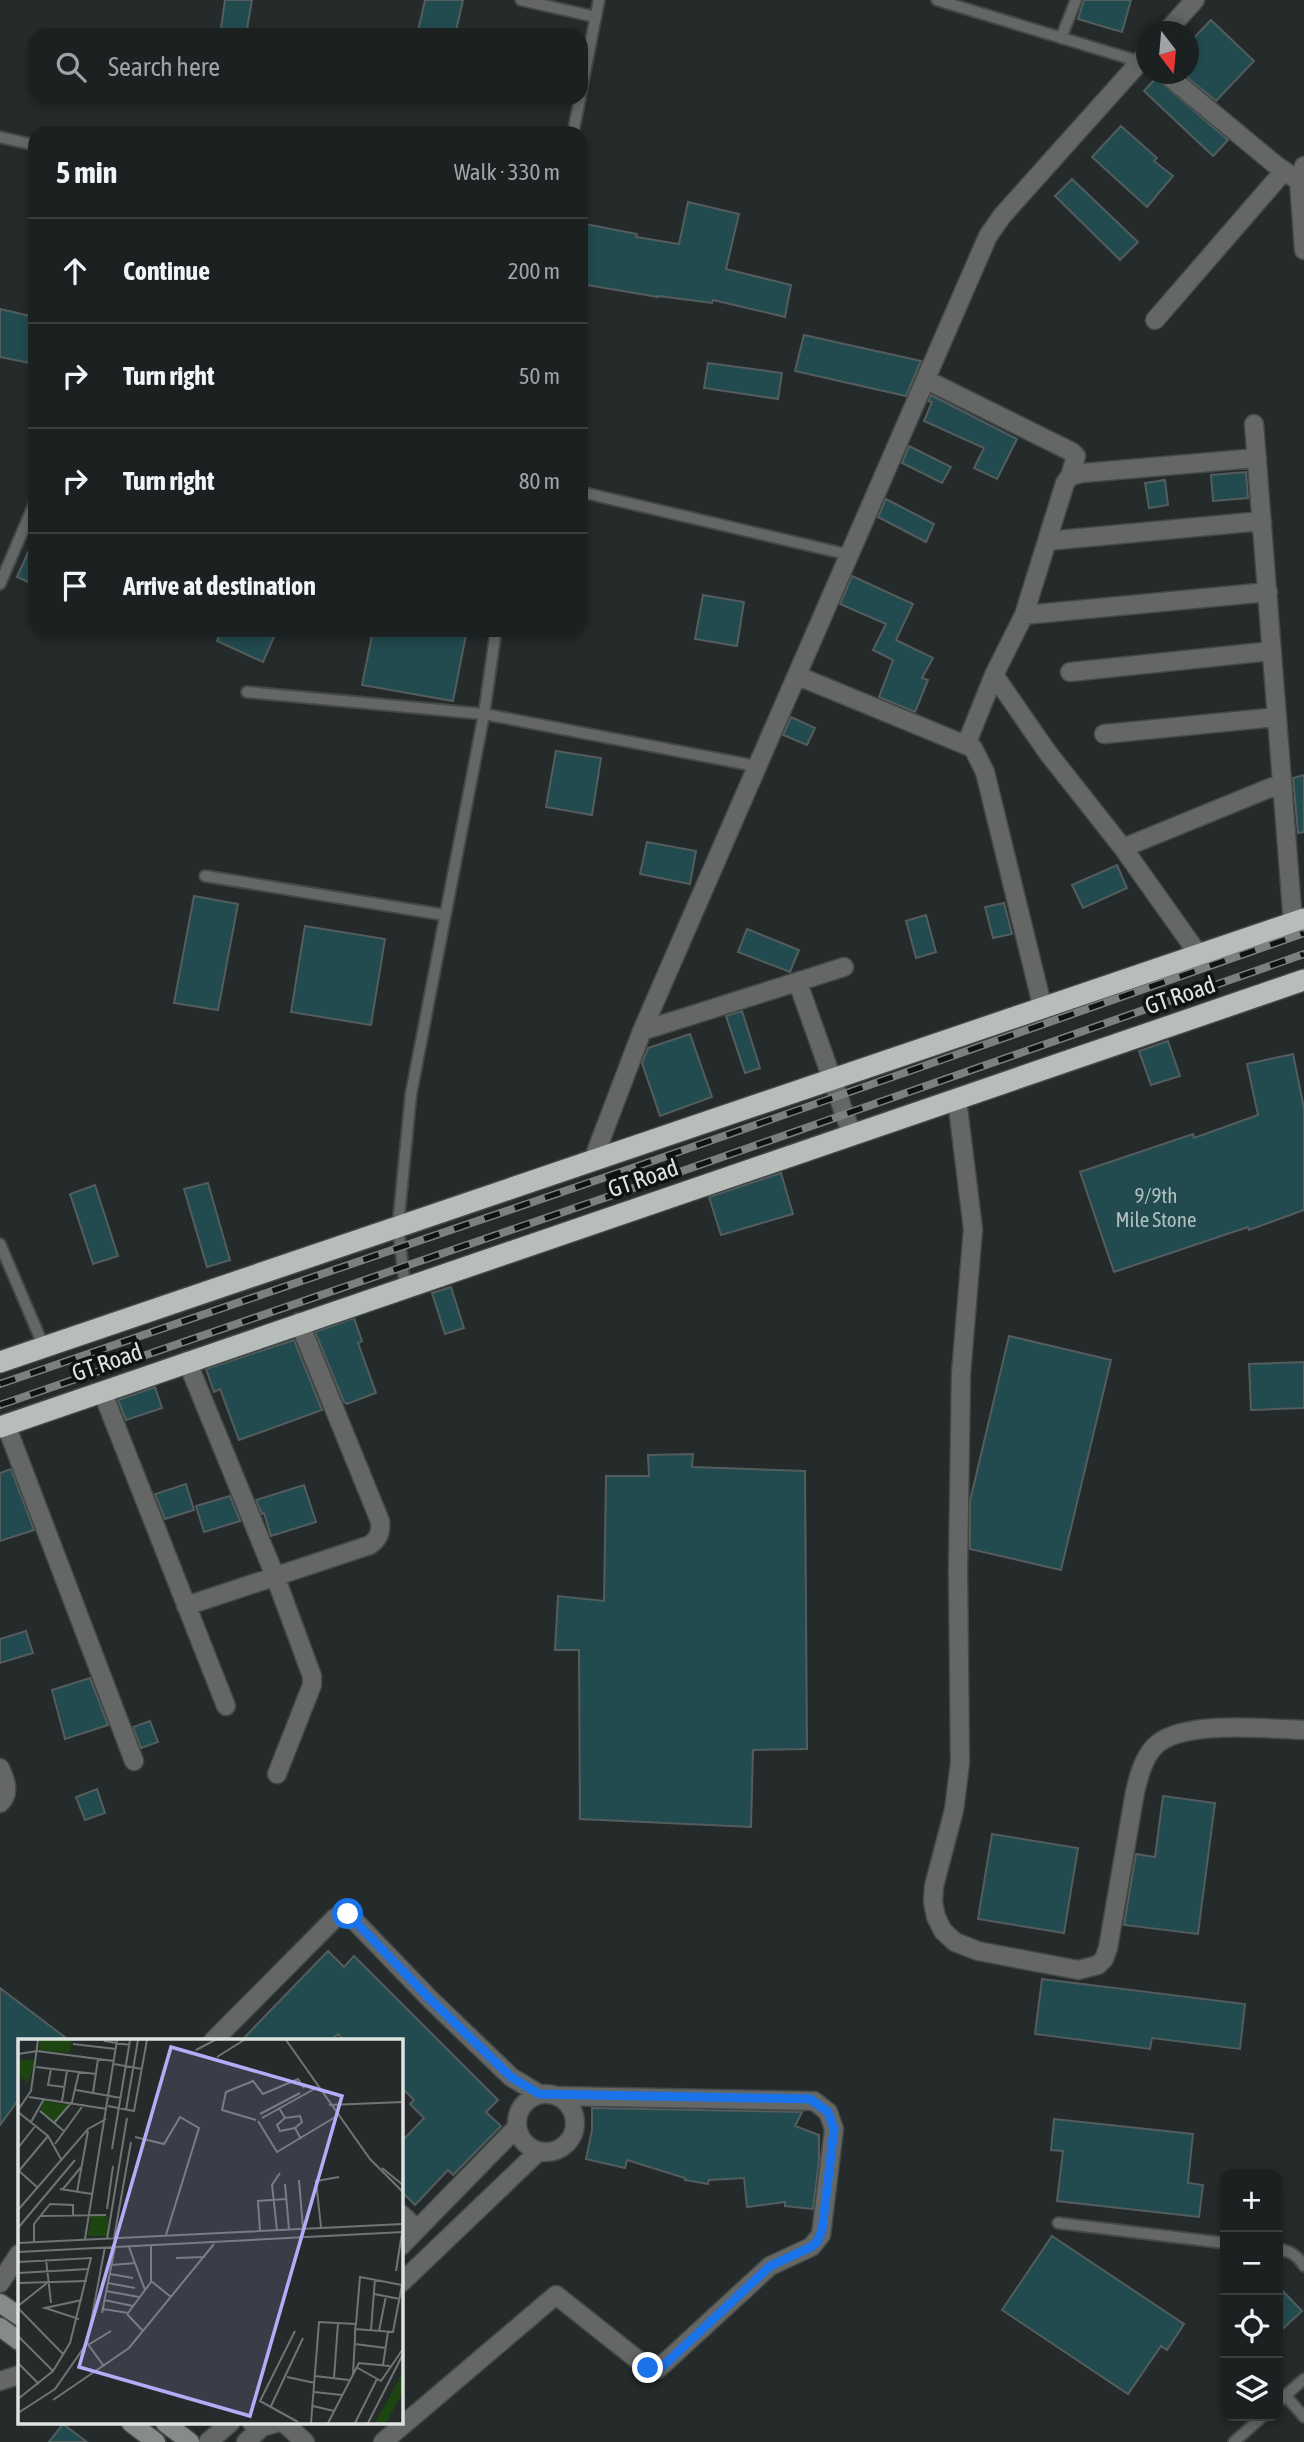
<!DOCTYPE html>
<meta charset="utf-8">
<style>
:root{--surface:#1b2020;--page:#282d2d;--text:#f1f3f6;--muted:#a0a3a5;--line:#393e3e}
body{margin:0;font-family:"Asap Condensed",sans-serif;background:var(--page);color:var(--text)}
.controls{position:absolute;right:21px;bottom:21px;display:grid;overflow:hidden;border-radius:14px;box-shadow:0 4px 10px #0003}
.controls button{width:63px;height:63px;display:grid;place-items:center;padding:0;border:0;border-bottom:2px solid var(--line);background:var(--surface);color:var(--text);font:35px sans-serif}
.compass{position:absolute;left:1136px;top:21px;width:63px;height:63px;border-radius:50%;background:var(--surface);box-shadow:0 4px 10px #0003;rotate:164deg}
.stop{position:absolute;width:21px;height:21px;margin:-16px;border:5px solid #1a73e8;border-radius:50%;background:#fff}
.stop.end{background:#1a73e8;border-color:#fff;box-shadow:0 2px 7px #0008}
.list{margin:0;padding:0;list-style:none}
h2{display:flex;justify-content:space-between;align-items:center;height:91px;margin:0;padding:0 28px;font-size:30px}
h2 small{font-size:23px;font-weight:400;color:var(--muted)}
.list li{display:grid;grid-template-columns:46px 1fr auto;gap:21px;align-items:center;box-sizing:border-box;height:105px;padding:0 28px;border-top:2px solid var(--line)}
.list b{display:block;font-size:26px;white-space:nowrap}
.list em{font-size:23px;font-style:normal;color:var(--muted)}
.icon{flex:none;width:38px;height:38px;fill:none;stroke:currentColor;stroke-width:2;stroke-linecap:round;stroke-linejoin:round}
.map{position:relative;flex:none;width:1304px;height:2442px;overflow:hidden}
.search{position:absolute;background:var(--surface);box-shadow:0 4px 10px #0003;left:28px;top:28px;width:560px;height:77px;display:flex;align-items:center;gap:18px;box-sizing:border-box;padding:0 24px;border-radius:21px;color:var(--muted);font-size:26px}
.panel{position:absolute;background:var(--surface);box-shadow:0 4px 10px #0003;left:28px;top:126px;width:560px;height:511px;border-radius:21px}
.map>svg:first-child{display:block}
.building{fill:#224b4f;stroke:#545c5d;stroke-width:2}
.lines{fill:none;stroke-linecap:round;stroke-linejoin:round}
.lane-casing{stroke:#424948;stroke-width:14}
.street-casing{stroke:#424948;stroke-width:21}
.secondary-casing{stroke:#424948;stroke-width:21}
.highway-casing{stroke:#424948;stroke-width:24}
.lane{stroke:#656766;stroke-width:10}
.street{stroke:#656766;stroke-width:18}
.secondary{stroke:#868a88;stroke-width:18}
.highway{stroke:#b7beba;stroke-width:21}
.rail-casing{stroke:#7b8180;stroke-width:8}
.rail{stroke:#101312;stroke-width:5;stroke-dasharray:16;stroke-linecap:butt}
.route{stroke:#1a73e8;stroke-width:9}
.labels{text-anchor:middle;dominant-baseline:central;stroke-width:7;stroke-linejoin:round;paint-order:stroke}
.number-label{font-size:21px;fill:#b0bebe}
.street-label{font-size:24px;fill:#dfe4e3;stroke:#101312}
.inset-road{fill:none;stroke:#6f7574;stroke-width:2}
.view{fill:#b7abf8;fill-opacity:0.15;stroke:#b7abf8;stroke-width:3.5}
.inset-edge{fill:none;stroke:#dfe4e3;stroke-width:3.5}
</style>
<div class="map">
<svg width="1304" height="2442" viewBox="0 0 1304 2442">
<rect width="100%" height="100%" fill="#242b2a"/>
<path class="building" d="M225 0H252L246 35H220Z
M425 0H463L455 35H417Z
M1084 0H1131L1122 32 1078 19Z
M1211 20 1254 61 1216 101 1188 78V44Z
M1156 78 1228 140 1213 156 1144 91Z
M1121 126 1157 158 1154 161 1173 176 1147 207 1092 157Z
M1072 179 1138 242 1120 260 1055 196Z
M688 202 739 214 726 269 791 285 785 317 713 300 712 303 658 296V297L581 284V243L585 224 637 234 636 237 679 244Z
M0 309 35 317V364L0 357Z
M804 335 921 361 920 363 906 396 795 371Z
M708 363 782 373 778 399 704 388Z
M931 395 1017 439 997 479 974 468 984 448 924 421 932 402 928 401Z
M909 446 951 467 942 483 902 463Z
M1246 472 1248 498 1213 501 1211 475Z
M1165 480 1168 505 1149 508 1145 483Z
M886 499 934 524 926 542 878 517Z
M35 537V585L17 577Z
M852 576 913 604 896 640 933 658 922 678 928 680 915 712 879 697 893 660 873 650 886 624 840 604Z
M703 595 744 602 737 646 695 639Z
M222 630H277L263 662 217 641Z
M373 630H467L453 701 362 685Z
M791 717 815 728 807 745 783 735Z
M556 751 601 758 592 815 546 807Z
M1304 775V832L1298 833 1293 778Z
M647 842 696 851 690 884 640 874Z
M1117 865 1127 888 1083 908 1072 885Z
M194 896 238 904 218 1010 174 1003Z
M1004 903 1012 934 993 938 985 907Z
M926 915 936 952 916 958 906 921Z
M305 926 385 939 371 1025 291 1012Z
M747 929 799 950 790 972 738 952Z
M742 1011 760 1068 745 1073 726 1016Z
M690 1034 712 1097 660 1116 642 1063 648 1048Z
M1168 1041 1180 1076 1151 1085 1139 1051Z
M1293 1054 1304 1108V1210L1249 1230 1248 1227 1114 1272 1080 1172 1193 1134 1194 1138 1258 1115 1247 1064Z
M781 1173 793 1214 721 1235 709 1197Z
M208 1183 230 1260 207 1267 184 1189Z
M95 1185 118 1256 93 1264 70 1194Z
M451 1287 464 1328 445 1334 432 1293Z
M354 1318 362 1341 358 1343 376 1393 347 1404 344 1402 315 1332Z
M1009 1336 1111 1360 1061 1570 970 1549V1501Z
M294 1340 322 1410 239 1440 220 1389 214 1392 206 1369Z
M1304 1362V1408L1251 1410 1249 1364Z
M155 1387 162 1408 126 1420 118 1400Z
M693 1454 692 1467 805 1471 807 1749 753 1750 751 1827 580 1819 579 1650H555L558 1596 604 1601 606 1476H649L648 1455Z
M11 1469 34 1530 0 1541V1473Z
M186 1484 194 1510 165 1519 155 1494Z
M304 1485 316 1522 271 1536 264 1513 262 1514 256 1500Z
M230 1496 240 1521 204 1532 196 1506Z
M26 1631 33 1653 0 1663V1639Z
M90 1678 108 1725 65 1739 52 1690Z
M150 1721 158 1742 141 1748 133 1727Z
M97 1789 105 1813 85 1820 76 1797Z
M1163 1796 1215 1803 1198 1934 1124 1925 1136 1854 1155 1857Z
M992 1834 1078 1848 1064 1933 978 1919Z
M328 1951 344 1967 354 1956 498 2100 486 2112 501 2126 453 2175 448 2170 415 2205 401 2191V2142L424 2118 410 2104 414 2100 401 2087V2041H345L338 2034 330 2041H241Z
M1042 1979 1245 2004 1240 2049 1152 2038 1150 2049 1035 2034Z
M0 1988 70 2041H19V2099L0 2125Z
M592 2108 802 2112 795 2126 819 2135V2160L813 2209 785 2206V2202L747 2207 744 2178 709 2180 708 2184 685 2180V2178L627 2160 625 2168 586 2159 592 2130Z
M1054 2119 1193 2134 1188 2183 1203 2185 1199 2217 1057 2201 1063 2151 1051 2150Z
M1052 2236 1184 2324 1167 2350 1161 2346 1128 2394 1002 2310Z
M1278 2286 1302 2311 1278 2333Z
M63 2424 87 2442H49Z"/>
<g class="lines">
<defs>
<path id="lane" d="M521 0 596 17
M937 0 1141 62
M1061 38 1076 0
M581 92 599 0
M573 133 580 98
M0 137 35 145
M581 492 850 555
M0 584 35 502
M247 692 484 714 756 766
M205 876 445 915
M0 1244 44 1347
M405 1286 398 1226 411 1094 484 714 496 630
M1058 2223 1225 2243
M1278 2249C1290 2251 1297 2255 1304 2266
M1285 2395 1304 2417
M1278 2402 1304 2379
M1234 2442 1263 2416"/>
<path id="street" d="M1166 32 1195 0
M1166 74 1277 166 1299 181
M1304 166 1299 181 1304 250
M1155 320 1284 171
M927 380 1072 452 1076 456 1070 476
M1254 424 1293 923
M1047 541 1262 521
M1024 615 1268 592
M1070 672 1272 651
M994 675 1048 753 1123 848 1199 955
M798 676 973 748 985 772 1043 1009
M1104 734 1277 717
M966 745 994 675 1024 615 1065 483 1070 476 1083 473 1257 458
M1123 848 1282 783
M798 983 852 1135
M642 1031 844 967
M957 1100 973 1229 961 1374 958 1569 960 1763 954 1810 934 1886 933 1902 936 1917 943 1931 955 1942 978 1951 1078 1970 1098 1965 1104 1959 1108 1948 1135 1792C1139 1776 1143 1759 1154 1747 1180 1719 1267 1729 1304 1730
M593 1160 642 1031 988 236 1002 216 1146 55
M187 1361 275 1576 312 1676V1685L277 1774
M102 1391 226 1706
M6 1425 134 1761
M186 1606 370 1545C379 1538 381 1533 380 1521L299 1322
M0 1768C5 1779 11 1793 0 1803
M213 2041 335 1918 348 1914 431 2000 511 2077 539 2094
M517 2123a29 29 0 1 1 58 0a29 29 0 1 1-58 0Z
M401 2214 417 2229
M401 2246 517 2127
M0 2283 19 2254
M401 2283 539 2151
M0 2381 19 2375
M252 2423 262 2427 276 2423
M284 2423 305 2442
M208 2442 230 2423
M246 2442 262 2427
M383 2442 556 2295 648 2368 658 2369 770 2266 811 2247 821 2235 834 2129 828 2112 814 2101 558 2096"/>
<path id="secondary" d="M0 2303 19 2316
M0 2327 19 2341
M131 2423 156 2442
M165 2423 190 2442"/>
<path id="highway" d="M0 1362 1304 919
M0 1427C434 1275 870 1130 1304 980"/>
</defs>
<use href="#lane" class="lane-casing"/>
<use href="#street" class="street-casing"/>
<use href="#secondary" class="secondary-casing"/>
<use href="#highway" class="highway-casing"/>
<use href="#lane" class="lane"/>
<use href="#street" class="street"/>
<use href="#secondary" class="secondary"/>
<use href="#highway" class="highway"/>
<defs>
<path id="rail" d="M0 1384 638 1166 1304 933
M0 1405 645 1184 1304 954"/>
</defs>
<use href="#rail" class="rail-casing"/>
<use href="#rail" class="rail"/>
</g>
<g class="lines">
<path class="route" d="M348 1914 431 2000 511 2077 539 2094 810 2099 828 2112 834 2129 822 2230 817 2242 811 2247 770 2266 664 2365 658 2369 648 2368"/>
</g>
<g class="labels">
<g class="number-label">
<text x="1156" y="1195">9/9th<tspan x="1156" dy="24">Mile Stone</tspan></text>
</g>
<g class="street-label">
<text transform="translate(1180 995) rotate(-19)">GT Road</text>
<text transform="translate(643 1178) rotate(-19)">GT Road</text>
<text transform="translate(107 1362) rotate(-19)">GT Road</text>
</g>
</g>
<g transform="translate(18 2039)">
<rect width="385" height="385" fill="#242b2a"/>
<path d="M22 1H54L52 14 21 11ZM0 17 2 21H17L10 44 0 36ZM26 62 51 66 36 84 22 72ZM73 176 90 177 91 197H70ZM385 333V353L368 384H357Z" fill="#1c4512"/>
<path class="inset-road" d="M268 1 352 120 385 153M86 2 112 6M55 5 98 10M178 11 197 1M0 15 19 12 96 22M199 18 226 1M96 25 124 30M18 28 78 35M33 30 30 46 46 48M58 51 103 59M75 54 80 20M11 58 89 70M44 62 49 32M311 66 385 63M90 67 116 72 129 1M261 69 267 79 282 77 284 83 277 89 283 100M0 71 13 52 20 1M108 71 120 1M22 72 47 93M0 73 30 97 43 120M242 75 282 54M244 79 298 49M267 79 259 86 262 92 277 89M238 81 204 71 208 53 235 42 245 55 280 40 286 49M240 82 259 113 319 77M13 83 26 60M36 84 54 63 61 33M117 98 146 105 162 78 181 89 148 196M37 105 66 65M0 109 18 86M94 110 112 1M364 129 385 146M1 132 19 148M0 133 30 97M281 141 285 189M267 145 271 190M42 150 74 155M45 150 64 127M59 153 70 92M89 170 95 127M0 171 70 90 88 80M23 177 88 176M303 188 298 142 321 138M0 189 57 121M259 191 254 146 262 134M242 192 240 162 268 160M96 199 113 103M67 200 99 1M89 200 109 79M16 202V185L32 165 55 166V176M0 204 385 185M133 206V242L153 258M111 208 127 251M0 213 385 193M158 219 187 218M28 220 33 264M0 223 73 219 52 304 35 332 0 360M94 226 117 224M378 232 384 194M0 234 71 230M92 235 115 239M0 244 69 242M90 244 117 249M88 252 121 258M356 255 382 260M86 261 115 267M0 267 29 244M0 269 46 316M85 270 110 274 133 243M84 274 97 208M109 275 125 292M61 280 27 269 64 261M353 291 357 240M277 292 242 362 280 383M361 292 368 257M0 297 35 332M69 304 85 326M337 305 368 309M70 306 93 292M0 324 21 345M340 324 372 327M365 326 370 293M338 328 363 342 385 310M335 335 337 299V290L338 285 342 238 384 246 375 293 337 290M297 337 331 341M269 338 297 344M316 339 320 284M296 353 324 356M35 361 111 309 196 205M253 367 285 299M295 367 316 372M0 374 37 350 69 304 87 208M293 384 301 283 338 285M310 384 341 324M337 384 359 340M350 384 385 315"/>
<path class="view" d="M153 8 324 57 232 377 61 328Z"/>
<rect width="385" height="385" class="inset-edge"/>
</g>
</svg>
<div class="controls">
<button>+</button>
<button>−</button>
<button><svg class="icon" aria-label="locate" viewBox="0 0 24 24"><circle cx="12" cy="12" r="6"/><path d="M12 2v4M12 18v4M2 12h4M18 12h4"/></svg></button>
<button><svg class="icon" aria-label="layers" viewBox="0 0 24 24"><path d="M12 4l9 5-9 5-9-5zM3 14l9 5 9-5"/></svg></button>
</div>
<svg class="compass" viewBox="-18 -18 36 36"><path d="M0-13l5 13h-10z" fill="#e53935"/><path d="M0 13l5-13h-10z" fill="#a0a3a5"/></svg>
<div class="stop" style="left:348px;top:1914px"></div>
<div class="stop end" style="left:648px;top:2368px"></div>
<div class="search"><svg class="icon" aria-label="search" viewBox="0 0 24 24"><circle cx="10" cy="10" r="6"/><path d="M15 15l6 6"/></svg>Search here</div>
<section class="panel">
<h2>5 min<small>Walk · 330 m</small></h2>
<ul class="list">
<li><svg class="icon" aria-label="ahead" viewBox="0 0 24 24"><path d="M12 20V5M6 11l6-6 6 6"/></svg><div><b>Continue</b></div><em>200 m</em></li>
<li><svg class="icon" aria-label="right" viewBox="0 0 24 24"><path d="M7 20v-9h11M14 6l5 5-5 5"/></svg><div><b>Turn right</b></div><em>50 m</em></li>
<li><svg class="icon" aria-label="right" viewBox="0 0 24 24"><path d="M7 20v-9h11M14 6l5 5-5 5"/></svg><div><b>Turn right</b></div><em>80 m</em></li>
<li><svg class="icon" aria-label="arrive" viewBox="0 0 24 24"><path d="M6 21V4h12l-3 4 3 4H6"/></svg><div><b>Arrive at destination</b></div></li>
</ul>
</section>
</div>
